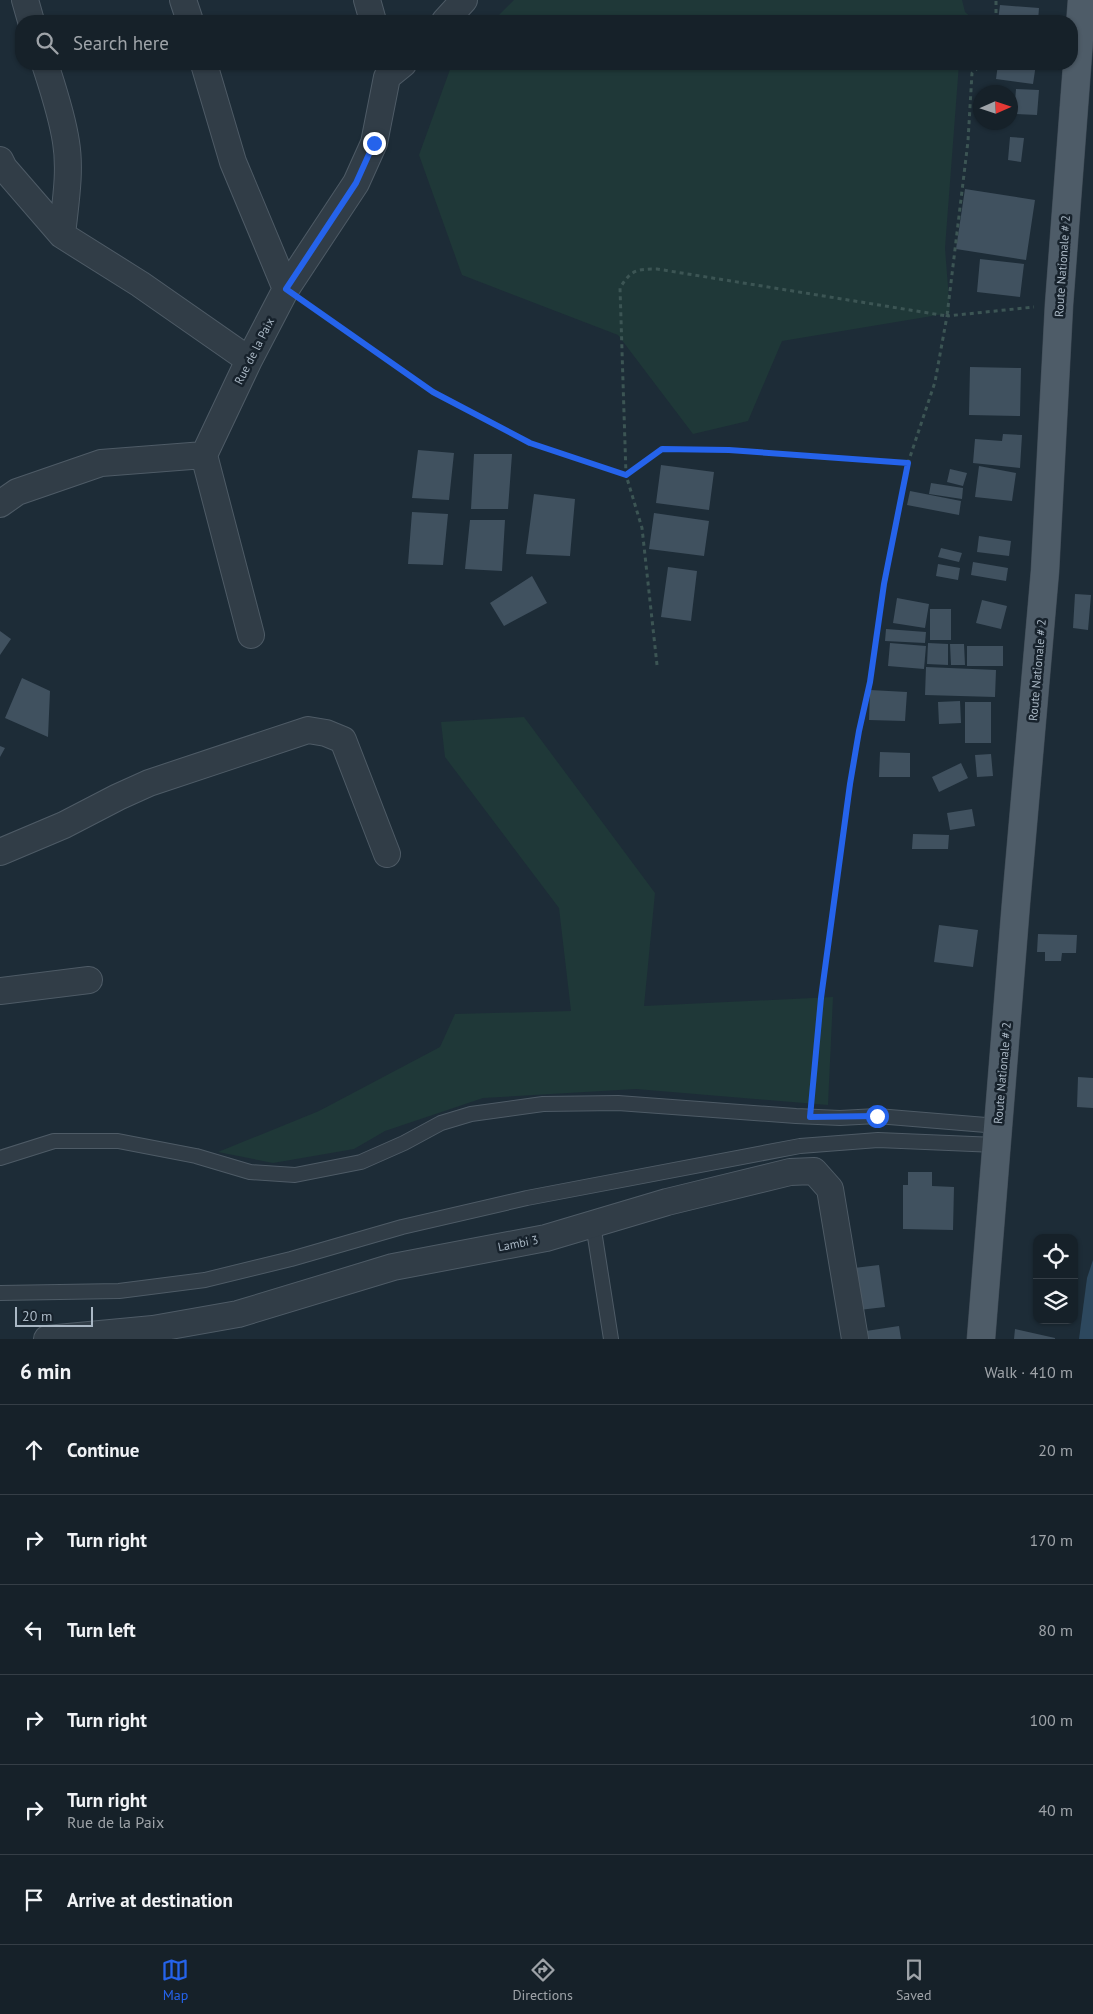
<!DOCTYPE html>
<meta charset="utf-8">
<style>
:root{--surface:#162129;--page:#232e35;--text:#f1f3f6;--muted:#9ea3a8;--line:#353e46;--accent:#2563eb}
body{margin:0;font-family:"PT Sans",sans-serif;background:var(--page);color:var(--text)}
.controls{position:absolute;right:15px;bottom:15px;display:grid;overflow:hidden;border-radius:10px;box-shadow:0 1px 4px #0004}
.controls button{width:45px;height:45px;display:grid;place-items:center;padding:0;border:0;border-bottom:1px solid var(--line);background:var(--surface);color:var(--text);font:25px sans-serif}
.compass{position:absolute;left:973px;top:85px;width:45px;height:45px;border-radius:50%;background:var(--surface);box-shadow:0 1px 4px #0004;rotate:87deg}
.scale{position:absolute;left:15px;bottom:12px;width:78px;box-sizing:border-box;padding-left:5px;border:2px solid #aab8c5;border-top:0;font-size:14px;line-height:18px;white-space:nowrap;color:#aab8c5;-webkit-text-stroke:4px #17222c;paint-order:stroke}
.stop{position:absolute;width:15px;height:15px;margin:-11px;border:4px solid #2563eb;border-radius:50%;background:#fff}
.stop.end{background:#2563eb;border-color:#fff;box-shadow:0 1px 5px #0008}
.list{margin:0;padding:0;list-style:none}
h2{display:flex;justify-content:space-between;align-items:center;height:65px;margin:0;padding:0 20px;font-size:21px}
h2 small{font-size:16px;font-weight:400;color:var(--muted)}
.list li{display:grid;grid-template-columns:32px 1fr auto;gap:15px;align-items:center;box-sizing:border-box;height:90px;padding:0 20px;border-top:1px solid var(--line)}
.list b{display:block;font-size:19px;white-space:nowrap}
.list p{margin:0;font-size:16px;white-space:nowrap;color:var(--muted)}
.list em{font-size:16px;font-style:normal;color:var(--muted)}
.icon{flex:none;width:28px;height:28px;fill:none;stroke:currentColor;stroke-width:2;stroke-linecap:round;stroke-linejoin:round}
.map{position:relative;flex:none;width:1093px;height:1339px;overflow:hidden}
.search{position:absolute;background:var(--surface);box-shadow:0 1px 4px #0004;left:15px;right:15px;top:15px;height:55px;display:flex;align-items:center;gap:12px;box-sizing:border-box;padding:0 18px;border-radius:20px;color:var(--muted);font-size:19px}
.sheet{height:605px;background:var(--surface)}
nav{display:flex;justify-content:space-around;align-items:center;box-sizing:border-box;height:70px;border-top:1px solid var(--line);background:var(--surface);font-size:14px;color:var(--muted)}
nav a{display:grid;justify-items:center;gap:2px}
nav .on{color:var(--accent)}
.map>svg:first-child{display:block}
.green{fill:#1f3838}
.water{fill:#2d485e}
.building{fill:#40515f}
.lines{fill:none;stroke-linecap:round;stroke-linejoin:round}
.service-casing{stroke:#4e5b66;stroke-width:16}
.minor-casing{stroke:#4e5b66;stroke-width:28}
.primary-casing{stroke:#3d4954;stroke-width:29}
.path{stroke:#3c5554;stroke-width:3;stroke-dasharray:4 4;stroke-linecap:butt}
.service{stroke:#313d47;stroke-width:14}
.minor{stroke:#313d47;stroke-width:26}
.primary{stroke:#4e5c68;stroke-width:28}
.route{stroke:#2563eb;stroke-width:6}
.labels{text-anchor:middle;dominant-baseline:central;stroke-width:5;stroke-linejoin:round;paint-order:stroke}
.street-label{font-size:12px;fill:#aab8c5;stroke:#17222c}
</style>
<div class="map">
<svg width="1093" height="1339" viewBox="0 0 1093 1339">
<rect width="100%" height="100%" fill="#1d2c37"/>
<path class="green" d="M514 0H962L965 12 975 21H493Z
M452 64H959L945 248 950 313 782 341 748 421 693 434 618 335 462 275 419 155Z
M524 717 655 893 644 1006 833 997 828 1105 636 1089 483 1098 385 1131 354 1149 273 1163 218 1152 319 1111 440 1047 455 1014 571 1011 559 908 445 757 441 722Z"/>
<path class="water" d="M1093 1260V1339H1079L1087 1278Z"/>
<path class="building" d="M1000 5 1039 8 1038 21H998Z
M998 64H1036L1033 84 996 79Z
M1016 89 1039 90 1037 115 1014 114Z
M1010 137 1024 138 1021 162 1008 160Z
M965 189 1035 200 1026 260 956 249Z
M980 259 1024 264 1020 297 977 292Z
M970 367 1021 368 1020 416 969 415Z
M1003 434 1022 435 1020 468 973 463 975 439 1002 441Z
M418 450 454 453 449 500 412 498Z
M474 454H512L508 509H471Z
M661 465 714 472 709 510 656 503Z
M979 466 1016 473 1012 501 975 497Z
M950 469 967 473 963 486 947 482Z
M931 483 963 488 962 499 929 494Z
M910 491 961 501 959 515 907 505Z
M534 494 575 499 570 556 526 554Z
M412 512 448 514 443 565 408 564Z
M654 513 709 521 704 556 649 549Z
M470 520H505L502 571 465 569Z
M979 536 1011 541 1009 556 977 552Z
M941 548 962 553 959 562 938 557Z
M973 562 1008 568 1006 581 971 575Z
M938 564 960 568 958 580 936 576Z
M668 567 697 571 691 621 661 617Z
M532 576 547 603 504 626 490 603Z
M1075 594 1091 595 1088 630 1073 628Z
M897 598 929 604 925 628 893 623Z
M982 600 1007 606 1001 629 976 623Z
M930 609H951V640H930Z
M886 629 926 632 925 643 885 641Z
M0 631 11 639 0 655Z
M890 643 926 646 924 669 888 666Z
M928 643 948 644V665L927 664Z
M950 644H964L965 665H951Z
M967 646H1003V666H967Z
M926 667 996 670 995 697 925 695Z
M22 678 50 691 48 737 5 718Z
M870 690 907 692 905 721 869 720Z
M960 701 961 723 939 724 938 702Z
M965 702H991V743H965Z
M0 746 5 748 0 757Z
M880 752 910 753V777H879Z
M991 754 993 776 977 777 975 755Z
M961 763 968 778 939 792 932 777Z
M972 809 975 826 950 830 947 813Z
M913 834 949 835 948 849H912Z
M939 925 978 930 973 967 934 962Z
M1038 934 1077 935 1076 953H1062L1061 961H1045V952H1037Z
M1078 1077 1093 1078V1108L1077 1107Z
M908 1172H932V1186L954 1187 953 1230 903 1229V1185H908Z
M879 1265 885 1307 859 1310 854 1268Z
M899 1326 901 1339H867L866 1331Z
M1015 1329 1055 1338V1339H1014Z"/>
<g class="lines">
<defs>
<path id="service" d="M0 1158 54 1141H118L196 1156 250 1172 295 1175 361 1162 404 1143 441 1123 471 1114 543 1104 618 1103 796 1116 840 1118 877 1116 998 1126
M593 1224 611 1339
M0 1293 119 1291 205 1280 291 1259 402 1227 527 1198 800 1146 878 1140 996 1145"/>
<path id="minor" d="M25 0 31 21
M183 0 190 21
M367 0 373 21
M445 21 464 0
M45 64C53 89 62 115 66 142 71 172 65 205 62 235
M204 64 233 162 286 289
M0 160 4 168 62 235 140 284 249 360
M204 455 251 635
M0 504 17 492 101 463 204 455 249 360 286 289 356 183 374 143 387 77 403 64
M0 852 64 825 118 797 149 783 308 730 326 733 343 740 387 854
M0 991 89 980
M47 1339 153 1329 238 1314 393 1267 546 1238 667 1202 790 1172 814 1171 830 1189 855 1339"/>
<path id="primary" d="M981 1339 1016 903 1045 571 1059 305 1082 0"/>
</defs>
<use href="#service" class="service-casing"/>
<use href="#minor" class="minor-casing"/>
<use href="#primary" class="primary-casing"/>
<path class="path" d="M996 21V0
M308 305 433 392 530 443 626 475 662 449 729 450 908 463
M657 665 642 528 626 475 620 288C631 270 636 269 657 269L947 316 968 141 972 73 982 64
M812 1096 821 998 834 896 859 731 870 682 885 584 908 463 935 382 947 316 1034 307"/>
<use href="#service" class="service"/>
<use href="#minor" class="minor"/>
<use href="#primary" class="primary"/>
</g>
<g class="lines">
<path class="route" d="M374 143 356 183 286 289 433 392 530 443 626 475 662 449 729 450 908 463 884 584 870 682 859 731 850 784 821 998 810 1117 877 1116"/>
</g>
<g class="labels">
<g class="street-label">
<text transform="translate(1062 266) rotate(-86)">Route Nationale # 2</text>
<text transform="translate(254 351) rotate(-63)">Rue de la Paix</text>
<text transform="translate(1037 670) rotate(-85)">Route Nationale # 2</text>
<text transform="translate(1002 1073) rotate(-85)">Route Nationale # 2</text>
<text transform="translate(518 1243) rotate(-11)">Lambi 3</text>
</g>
</g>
</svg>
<div class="controls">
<button><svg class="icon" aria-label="locate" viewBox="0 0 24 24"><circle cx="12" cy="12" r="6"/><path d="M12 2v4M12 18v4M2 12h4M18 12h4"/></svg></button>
<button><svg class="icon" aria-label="layers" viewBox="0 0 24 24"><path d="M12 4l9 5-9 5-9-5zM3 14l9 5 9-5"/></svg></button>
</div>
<svg class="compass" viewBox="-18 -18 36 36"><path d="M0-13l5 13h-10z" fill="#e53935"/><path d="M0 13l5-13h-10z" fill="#9ea3a8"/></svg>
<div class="scale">20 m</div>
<div class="stop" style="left:877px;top:1116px"></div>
<div class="stop end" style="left:374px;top:143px"></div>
<div class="search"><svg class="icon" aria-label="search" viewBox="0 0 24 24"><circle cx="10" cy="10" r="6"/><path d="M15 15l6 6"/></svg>Search here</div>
</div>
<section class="sheet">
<h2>6 min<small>Walk · 410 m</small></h2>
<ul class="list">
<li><svg class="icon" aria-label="ahead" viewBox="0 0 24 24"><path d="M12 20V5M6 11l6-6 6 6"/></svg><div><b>Continue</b></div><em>20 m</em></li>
<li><svg class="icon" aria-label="right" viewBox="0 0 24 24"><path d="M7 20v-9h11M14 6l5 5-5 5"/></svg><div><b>Turn right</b></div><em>170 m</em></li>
<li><svg class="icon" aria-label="left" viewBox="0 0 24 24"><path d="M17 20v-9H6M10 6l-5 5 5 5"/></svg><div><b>Turn left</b></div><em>80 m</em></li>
<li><svg class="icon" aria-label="right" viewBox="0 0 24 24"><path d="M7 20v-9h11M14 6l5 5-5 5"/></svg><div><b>Turn right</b></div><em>100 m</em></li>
<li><svg class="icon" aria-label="right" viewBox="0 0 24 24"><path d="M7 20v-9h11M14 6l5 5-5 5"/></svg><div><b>Turn right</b><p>Rue de la Paix</p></div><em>40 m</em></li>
<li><svg class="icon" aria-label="arrive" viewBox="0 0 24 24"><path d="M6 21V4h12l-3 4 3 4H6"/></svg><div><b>Arrive at destination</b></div></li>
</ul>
</section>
<nav>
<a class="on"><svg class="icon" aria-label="map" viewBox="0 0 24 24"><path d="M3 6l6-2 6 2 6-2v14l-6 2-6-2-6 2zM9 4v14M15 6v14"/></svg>Map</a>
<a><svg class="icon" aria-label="directions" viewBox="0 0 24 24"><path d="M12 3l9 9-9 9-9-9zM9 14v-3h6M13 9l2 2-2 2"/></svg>Directions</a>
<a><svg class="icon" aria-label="saved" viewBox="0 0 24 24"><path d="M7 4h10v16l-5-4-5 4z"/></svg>Saved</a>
</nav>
